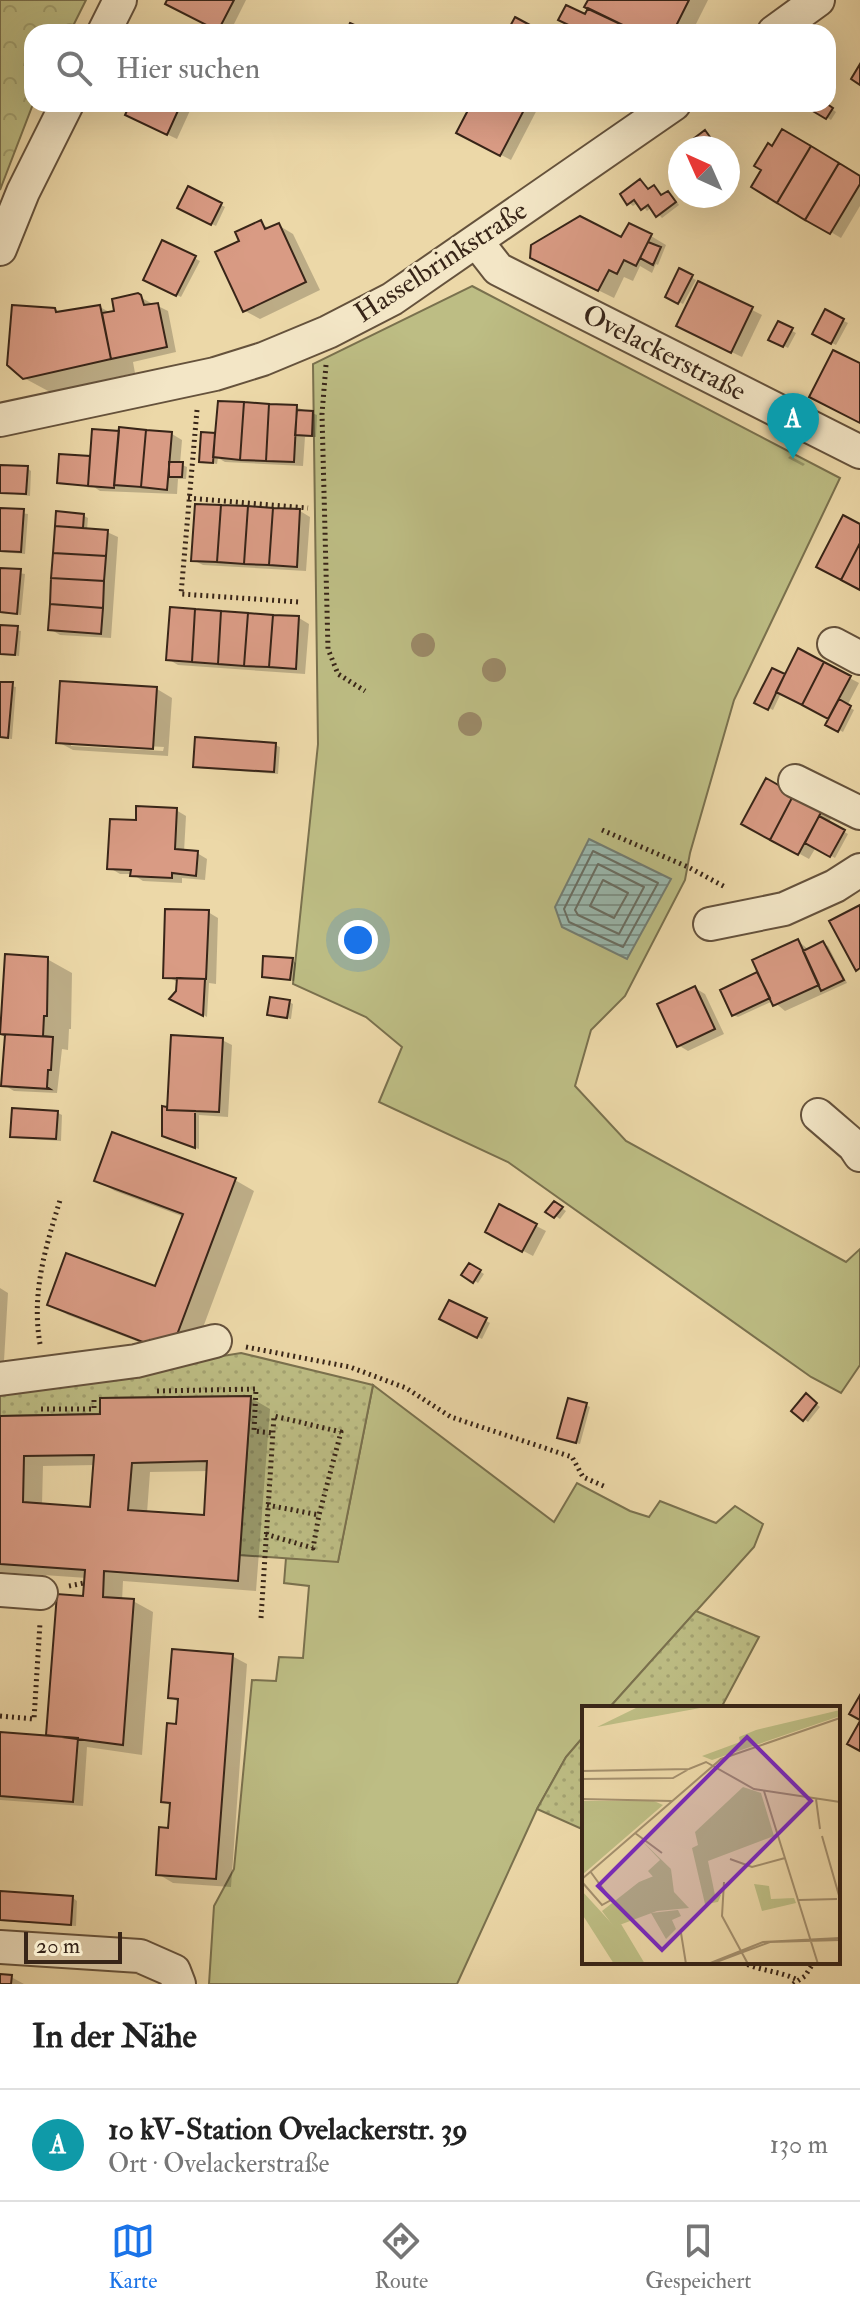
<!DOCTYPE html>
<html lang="de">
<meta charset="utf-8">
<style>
:root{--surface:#fff;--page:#f6f6f6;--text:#222;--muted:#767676;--line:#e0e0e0;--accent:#1a73e8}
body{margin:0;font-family:"IM FELL Double Pica",serif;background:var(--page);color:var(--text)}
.compass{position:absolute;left:668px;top:136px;width:72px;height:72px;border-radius:50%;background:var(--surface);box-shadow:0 8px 32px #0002;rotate:315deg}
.scale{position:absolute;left:24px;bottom:20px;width:98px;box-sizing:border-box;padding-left:8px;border:4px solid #382518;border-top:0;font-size:22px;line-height:28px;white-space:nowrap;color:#382518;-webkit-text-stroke:6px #f3e6c6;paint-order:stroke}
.you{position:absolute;left:358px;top:940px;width:28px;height:28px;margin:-20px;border:6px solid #fff;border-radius:50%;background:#1a73e8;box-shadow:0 0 0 12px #1a73e833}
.badge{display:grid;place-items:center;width:52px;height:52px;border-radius:50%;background:var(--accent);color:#fff;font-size:26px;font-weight:700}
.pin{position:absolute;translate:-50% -66px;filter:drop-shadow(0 2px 4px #0008)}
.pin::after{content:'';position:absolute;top:42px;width:28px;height:24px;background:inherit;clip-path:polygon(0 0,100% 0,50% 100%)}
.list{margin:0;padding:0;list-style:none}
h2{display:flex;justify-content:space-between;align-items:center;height:104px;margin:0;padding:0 32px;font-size:34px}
h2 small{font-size:26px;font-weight:400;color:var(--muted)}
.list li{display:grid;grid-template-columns:52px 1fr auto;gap:24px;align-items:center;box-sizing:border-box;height:112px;padding:0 32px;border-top:2px solid var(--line)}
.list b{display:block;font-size:30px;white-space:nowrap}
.list p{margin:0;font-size:26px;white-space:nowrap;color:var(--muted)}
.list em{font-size:26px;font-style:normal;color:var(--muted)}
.icon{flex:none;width:44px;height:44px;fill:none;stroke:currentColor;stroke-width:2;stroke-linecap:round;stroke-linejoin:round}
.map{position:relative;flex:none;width:860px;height:1984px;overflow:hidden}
.search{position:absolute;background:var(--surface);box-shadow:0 8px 32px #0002;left:24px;right:24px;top:24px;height:88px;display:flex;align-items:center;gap:20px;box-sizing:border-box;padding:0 28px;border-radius:24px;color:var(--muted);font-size:30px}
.sheet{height:216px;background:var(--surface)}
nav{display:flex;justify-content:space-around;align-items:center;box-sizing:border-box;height:112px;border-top:2px solid var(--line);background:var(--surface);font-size:22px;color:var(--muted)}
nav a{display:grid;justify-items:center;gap:4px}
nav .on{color:var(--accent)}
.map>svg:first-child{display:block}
.grass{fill:#bdbd84;stroke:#7a714e;stroke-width:2}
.forest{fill:url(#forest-crowns);stroke:#7a714e;stroke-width:2}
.garden{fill:url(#garden-dots);stroke:#7a714e;stroke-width:2}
.water{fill:url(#water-rules);stroke:#737e73;stroke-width:2}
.shadow{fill:#0003;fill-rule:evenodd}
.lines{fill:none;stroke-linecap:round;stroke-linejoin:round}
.shore{stroke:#696f64;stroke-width:2}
.building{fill:#d99b84;stroke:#382518;stroke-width:2;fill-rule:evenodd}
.minor-casing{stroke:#65523c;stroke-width:36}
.path{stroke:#382518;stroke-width:5;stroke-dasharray:2 4;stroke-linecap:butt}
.minor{stroke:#f3e6c6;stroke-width:32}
.tree{fill:#9b8a68}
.labels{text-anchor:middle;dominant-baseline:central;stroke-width:6;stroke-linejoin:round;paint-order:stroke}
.street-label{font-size:28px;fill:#382518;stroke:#f3e6c6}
.inset-road{fill:none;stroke:#a4906e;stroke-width:2}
.view{fill:#7b2cbf;fill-opacity:0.15;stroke:#7b2cbf;stroke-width:4}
.inset-edge{fill:none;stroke:#382518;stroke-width:4}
</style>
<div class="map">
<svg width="860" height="1984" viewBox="0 0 860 1984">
<defs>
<pattern id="forest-crowns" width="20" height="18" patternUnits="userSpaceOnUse" patternTransform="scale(2)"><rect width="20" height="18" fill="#bdbd84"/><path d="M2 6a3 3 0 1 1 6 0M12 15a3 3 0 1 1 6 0" fill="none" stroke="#a3a271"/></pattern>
<pattern id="garden-dots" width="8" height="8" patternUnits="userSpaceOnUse" patternTransform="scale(2)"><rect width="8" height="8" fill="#bdbd84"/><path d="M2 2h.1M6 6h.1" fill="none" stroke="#a3a271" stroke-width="1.8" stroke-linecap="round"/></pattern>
<pattern id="water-rules" width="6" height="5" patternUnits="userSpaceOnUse" patternTransform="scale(2)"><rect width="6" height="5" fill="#9ab9af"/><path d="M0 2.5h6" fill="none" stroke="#7f968d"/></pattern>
</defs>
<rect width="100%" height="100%" fill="#ecd8a8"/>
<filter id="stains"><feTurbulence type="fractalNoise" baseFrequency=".0025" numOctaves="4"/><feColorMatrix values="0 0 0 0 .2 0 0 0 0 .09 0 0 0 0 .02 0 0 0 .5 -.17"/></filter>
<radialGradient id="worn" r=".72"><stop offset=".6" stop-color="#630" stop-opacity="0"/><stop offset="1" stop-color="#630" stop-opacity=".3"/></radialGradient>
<path class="grass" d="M472 286 840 478 734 700 690 853 685 880 625 996 591 1030 575 1086 626 1141 846 1262 860 1249V1365L841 1393 811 1377 508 1162 379 1102 402 1047 366 1017 293 984 318 744 313 364Z
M373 1385 554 1522 577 1483 630 1511 649 1517 660 1501 716 1523 735 1506 763 1524 754 1547 609 1708H584V1736L566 1757 537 1809 457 1984H209L214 1906 234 1869 252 1680 276 1681 279 1657 303 1658 309 1586 284 1583 286 1558 338 1561Z"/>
<path class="forest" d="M0 0H86L70 32H32L33 104 0 190Z"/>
<path class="garden" d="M241 1353 373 1385 338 1562 239 1555 251 1396 100 1398V1414L0 1416V1392Z
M696 1611 759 1637 721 1708H609Z
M584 1736V1830L537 1809 566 1757Z"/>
<path class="water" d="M589 839 671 879 627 959 562 927 555 907Z"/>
<path class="shadow" d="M169 0H246L230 32H223L177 9Z
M590 0H708L692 32H638L632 29 630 32H567L571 24 586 17Z
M828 91 835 95 828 106 836 112 831 120 805 104H828Z
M132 104H193L177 139 137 120Z
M456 104H540L511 160 468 138 469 112Z
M764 169 860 178V206L841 238 753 186Z
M641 181 650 190 654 188 658 190 663 196 668 193 673 196 679 205 662 218 652 207 647 211 639 202 633 206 629 203Z
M189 189 225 207 216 226 180 208Z
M260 223 271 229 278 225 293 234 320 290 260 319 245 311 242 242Z
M651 236 666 245 658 265 656 264 652 273 640 266 633 281 624 277 614 298 547 265 622 239Z
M163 242 200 261 181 297 145 279Z
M680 271 696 280 683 304 667 296Z
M699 283 762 315 742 357 688 331Z
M138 296 151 303 152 306H158L168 311 176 352 133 362 135 373 50 392 24 378 55 310 61 313 100 307 111 313 116 312Z
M826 312 848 323 836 345 815 334Z
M779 324 796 333 788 348 771 339Z
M296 407 317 415 316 437H305L303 466 225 462 218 458 217 464 201 461 203 434 217 435Z
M172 434 182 440 180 464 187 467 186 479H178L177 494 100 491 94 487 59 482 61 456 92 459Z
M790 456 805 464 803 466 788 458Z
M27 468 31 471 30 496 0 492Z
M0 510 28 514 25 554 0 552Z
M300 511 310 517 306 571 203 565 193 560Z
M58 514 84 516 88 518 87 530 107 532 118 537 111 638 60 635 50 629Z
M0 570 25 574 21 615 0 613Z
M299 618 309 624 305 674 178 665 168 659Z
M0 627 21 631 19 656 0 654Z
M799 651 859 683 847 706 854 710 843 732 828 724 831 718 781 693 773 710 757 702 786 677Z
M0 684 16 687 12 739 0 738Z
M62 684 157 689 172 698 168 756 73 750 58 742ZM71 742 164 747 163 751 71 746Z
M275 745 280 747 278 774 199 768 195 766Z
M766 781 832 817 828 823 848 834 835 858 816 847 809 859 744 823Z
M176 810 186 816 184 852 197 853 207 859 205 880 182 878V883L143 881 132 874H120L110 868 137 822Z
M208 912 218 918 216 984 209 983 207 1017 172 998 178 992V982L165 976Z
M798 941 809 950 823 944 828 946 847 983 785 1011 773 1001 738 1017 733 1015 757 974 762 977Z
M47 959 72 973 71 1029H69L68 1050 62 1049 57 1093 14 1091 4 1085Z
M292 960 296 963 294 981 264 976Z
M695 988 705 994 724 1034 688 1051 678 1045Z
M289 1002 293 1004 291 1019 269 1014Z
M222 1040 232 1045 228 1117 199 1115V1149L168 1138 164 1108 169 1109Z
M58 1113 62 1115 61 1141 16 1138 12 1135Z
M114 1134 235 1180 254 1191 192 1357 168 1353 68 1315 49 1304 156 1289 184 1217 115 1191 96 1180Z
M554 1203 566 1211 560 1219 548 1211Z
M500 1207 546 1231 533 1256 488 1232Z
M470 1265 484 1274 478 1283 464 1274Z
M0 1288 8 1293 3 1378H0Z
M450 1302 490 1323 482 1339 442 1319Z
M251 1398 270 1409 256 1591 123 1581 122 1601H133L153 1612 142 1755 87 1747 83 1806 0 1800V1734L55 1738 48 1734 85 1598 87 1578 0 1572V1418L102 1416ZM95 1465 92 1509 42 1505 43 1466ZM209 1471 206 1517 147 1513 150 1472Z
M810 1399 820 1407 808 1422 804 1419Z
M586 1405 590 1407 580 1444 564 1440Z
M232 1656 247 1664 231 1887 173 1883 158 1874 170 1830 172 1806 163 1801 178 1726 180 1703 170 1697Z
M0 1893 73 1898 77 1901 76 1926 0 1921Z
M0 1976 11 1977 24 1984H0Z"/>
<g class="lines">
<path class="shore" d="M593 851 658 883 623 947 569 922 564 909Z
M598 864 644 887 619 934 578 915 575 910Z
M603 880 628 893 614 918 590 906Z"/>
</g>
<path class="building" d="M167 0H234L218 31 165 4Z
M588 0H689L673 32H637L584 7Z
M566 5 585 14 588 8 627 27 625 32H583L558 20Z
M515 17 543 32H507Z
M350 23 370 32H346Z
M860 64V85L851 79Z
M130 104H181L167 135 125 115Z
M454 104H512L524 110 500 156 456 133 467 112Z
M801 104H827L833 108 826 119Z
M782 129 811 146 777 203 751 187 761 170 754 166 768 143 772 146Z
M705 130 718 148H688L685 145Z
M811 146 839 163 805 220 777 203Z
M839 163 860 176V184L830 234 805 220Z
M640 179 648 189 654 185 661 195 668 191 676 202 656 217 648 205 641 210 634 200 627 205 620 194Z
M188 186 222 203 211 225 177 208Z
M580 216 621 237 629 223 652 234 636 266 624 260 617 274 609 270 598 291 530 258 531 245Z
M261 220 265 229 279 223 306 282 243 312 215 252 239 241 235 232Z
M162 240 196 256 176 296 143 280Z
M648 242 661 247 653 265 640 258Z
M679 268 693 275 678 304 665 297Z
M698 281 753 307 731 353 676 326Z
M138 293 141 295 144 305 158 303 167 347 111 359 102 313 114 311 112 299Z
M12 305 55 308 56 312 100 305 111 359 23 379 7 365Z
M825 309 844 319 831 344 812 334Z
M778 321 793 328 783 347 768 340Z
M833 350 860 363V423L809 397Z
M218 401 244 402 240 460 213 457Z
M244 402 269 404 266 461 240 460Z
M269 404 297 405 294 462 266 461Z
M297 410 313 411 312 436 295 435Z
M119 427 146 430 141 487 114 485Z
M92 429 119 431 114 488 88 486Z
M146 430 172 432 167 490 141 487Z
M201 432 215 433 213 463 199 462Z
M59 454 90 456 88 486 57 483Z
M169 462H183L182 477H169Z
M0 465 28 466 26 494 0 493Z
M195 504 221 505 217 562 191 561Z
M221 505 248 506 244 564 217 562Z
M248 506 273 508 269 565 244 564Z
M0 508 24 509 21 552 0 551Z
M273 508 300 509 297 567 269 565Z
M56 511 84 514 83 528 55 526Z
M843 515 860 524V543L841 580 816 567Z
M55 526 108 530 106 556 53 553Z
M860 543V590L841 580Z
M53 553 106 556 104 581 51 578Z
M0 568 21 569 17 614 0 612Z
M51 578 104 581 103 608 50 604Z
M50 604 103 608 101 634 48 630Z
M170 607 195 609 192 662 166 660Z
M195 609 221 611 218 664 192 662Z
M221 611 248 613 244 666 218 664Z
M248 613 273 615 269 667 244 666Z
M273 615 299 616 296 669 269 667Z
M0 625 18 626 15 655 0 654Z
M798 648 824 662 802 705 776 692Z
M824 662 851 676 828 719 802 705Z
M772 668 785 674 768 710 754 703Z
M60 681 157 687 153 749 56 743Z
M0 682H13L8 738 0 737Z
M839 699 851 706 838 732 825 725Z
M195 737 276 743 274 772 193 767Z
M766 778 794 794 770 840 741 824Z
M794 794 823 809 798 855 770 840Z
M136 806 177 808 175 849 198 851 196 876 172 873V878L130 876 131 870 107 869 110 819 136 820Z
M819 816 845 830 830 857 805 843Z
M860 905V968L856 971 829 921Z
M165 909 209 910 206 979 163 978Z
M798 939 819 985 773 1006 752 960Z
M823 941 844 980 821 991 803 951Z
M5 954 48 957 47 1016H44L43 1036 53 1037 0 1034Z
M263 956 293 958 290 980 262 977Z
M757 972 770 998 732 1016 720 990Z
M177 978 205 979 203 1016 169 999 176 991Z
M695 986 715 1029 677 1047 657 1004Z
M270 997 290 1000 287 1018 267 1015Z
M0 1034 53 1037 51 1070H48L47 1087 50 1089 1 1086 5 1035Z
M171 1035 223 1038 219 1112 167 1110Z
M162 1106 167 1107V1110L195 1111V1148L162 1136Z
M12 1108 58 1111 56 1139 10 1137Z
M112 1132 236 1178 172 1348 150 1340 148 1344 47 1305 66 1253 155 1286 183 1214 94 1181Z
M554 1201 563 1207 554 1218 545 1212Z
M499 1204 537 1224 522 1252 485 1232Z
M469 1263 481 1270 473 1283 461 1275Z
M449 1300 487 1318 477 1338 439 1319Z
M806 1393 817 1403 803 1421 791 1411Z
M251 1396 238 1581 104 1571 103 1597 134 1599 123 1745 46 1735 57 1594 83 1596 85 1570 0 1564V1416L100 1414V1398ZM94 1455 90 1507 23 1502 24 1456ZM207 1461 204 1515 128 1510 132 1463Z
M568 1398 587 1403 576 1443 557 1438Z
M172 1649 233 1654 216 1879 156 1875 159 1827 168 1828 170 1803 161 1802 167 1723 176 1724 178 1699 168 1698Z
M860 1695V1720L849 1714Z
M860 1721V1751L847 1744Z
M0 1732 78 1738 73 1802 0 1796Z
M0 1891 73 1896 71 1925 0 1920Z
M0 1974 12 1975 11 1984H0Z"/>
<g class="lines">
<defs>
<path id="minor" d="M104 32 120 0
M774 32 818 0
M477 242 498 269 860 452
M0 249 23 192 67 104
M0 420 215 374 263 359 328 332 392 299 674 104
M834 644 860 658
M795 781 860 813
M710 924 784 909 835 886 860 870
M818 1115 854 1146 860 1155
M0 1379 136 1361 215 1341
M0 1590 41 1593
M0 1947 140 1956 174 1971 179 1984"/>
</defs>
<use href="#minor" class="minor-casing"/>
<path class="path" d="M326 365 322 414 328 649 338 674 365 691
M197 410 181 594 299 602
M188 498 308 508
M602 830 688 867 727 888
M40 1344C31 1292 46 1246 61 1197
M246 1347 350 1367 406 1388 451 1417 572 1457 583 1477 606 1487
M157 1391 256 1389 254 1431 273 1433
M41 1409H94V1396
M267 1505 319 1515
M69 1586 84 1583
M261 1618 274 1416 341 1432 319 1515 313 1548 265 1534
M0 1716 34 1719 40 1623
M742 1962C760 1971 780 1971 798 1980
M793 1984 805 1976 814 1962"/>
<use href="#minor" class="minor"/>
</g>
<g class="tree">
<circle cx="423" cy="645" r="12"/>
<circle cx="494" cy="670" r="12"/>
<circle cx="470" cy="724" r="12"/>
</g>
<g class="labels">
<g class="street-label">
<text transform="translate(441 262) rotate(-33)">Hasselbrinkstraße</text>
<text transform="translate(664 353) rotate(27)">Ovelackerstraße</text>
</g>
</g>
<g transform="translate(582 1706)">
<rect width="258" height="258" fill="#ecd8a8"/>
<path d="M58 0H129L15 21ZM161 81 179 87 192 130 126 155 133 189H139L136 196 123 198 110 142 116 139 113 126ZM89 163 92 186 107 202 75 205 32 221 20 205 57 176ZM172 178 187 180 189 193 212 192 214 197 180 205Z" fill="#bdbd84"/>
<path d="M258 4V10L130 54 120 50 158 36 157 31 174 24Z" fill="#bdbd84"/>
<path d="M0 95H72L81 99 0 169ZM0 185 32 220 39 218 63 258H32L0 208Z" fill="#bdbd84"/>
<path d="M59 134 89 163 73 173 66 165 78 154ZM96 204 99 210 90 214 94 223 84 233 69 207Z" fill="#bdbd84"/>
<path class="inset-road" d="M0 65 107 63 124 56 172 83 258 96M0 73 91 72 107 63M182 85 236 258M0 93 90 95M234 93 238 123M53 127 80 147M240 130 258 193M148 153 170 161 203 152M0 173 139 53 258 12M0 176 20 199 29 194 8 165M142 176 140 210 166 258M217 194 255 193M99 227 104 258M126 258 181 236 258 232M129 258 188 236 258 234"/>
<path class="view" d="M165 31 229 95 80 244 16 180Z"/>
<rect width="258" height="258" class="inset-edge"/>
</g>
<rect width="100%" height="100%" filter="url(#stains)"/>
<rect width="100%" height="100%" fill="url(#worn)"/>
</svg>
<svg class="compass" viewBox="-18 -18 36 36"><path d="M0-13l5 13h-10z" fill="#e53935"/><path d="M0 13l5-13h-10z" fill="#767676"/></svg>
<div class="scale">20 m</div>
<div class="you"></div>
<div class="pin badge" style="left:793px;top:459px;background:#0f9aa8">A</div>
<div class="search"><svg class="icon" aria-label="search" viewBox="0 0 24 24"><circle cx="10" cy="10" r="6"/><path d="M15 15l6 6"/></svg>Hier suchen</div>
</div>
<section class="sheet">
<h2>In der Nähe<small></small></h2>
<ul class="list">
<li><span class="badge" style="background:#0f9aa8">A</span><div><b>10 kV-Station Ovelackerstr. 39</b><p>Ort · Ovelackerstraße</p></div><em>130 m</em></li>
</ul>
</section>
<nav>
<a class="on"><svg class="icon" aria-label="map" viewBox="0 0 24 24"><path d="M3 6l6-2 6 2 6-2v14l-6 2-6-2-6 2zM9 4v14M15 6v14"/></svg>Karte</a>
<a><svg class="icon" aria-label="directions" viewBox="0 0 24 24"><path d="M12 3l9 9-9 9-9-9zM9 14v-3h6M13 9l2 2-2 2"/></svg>Route</a>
<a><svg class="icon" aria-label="saved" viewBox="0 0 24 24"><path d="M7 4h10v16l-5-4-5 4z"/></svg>Gespeichert</a>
</nav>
